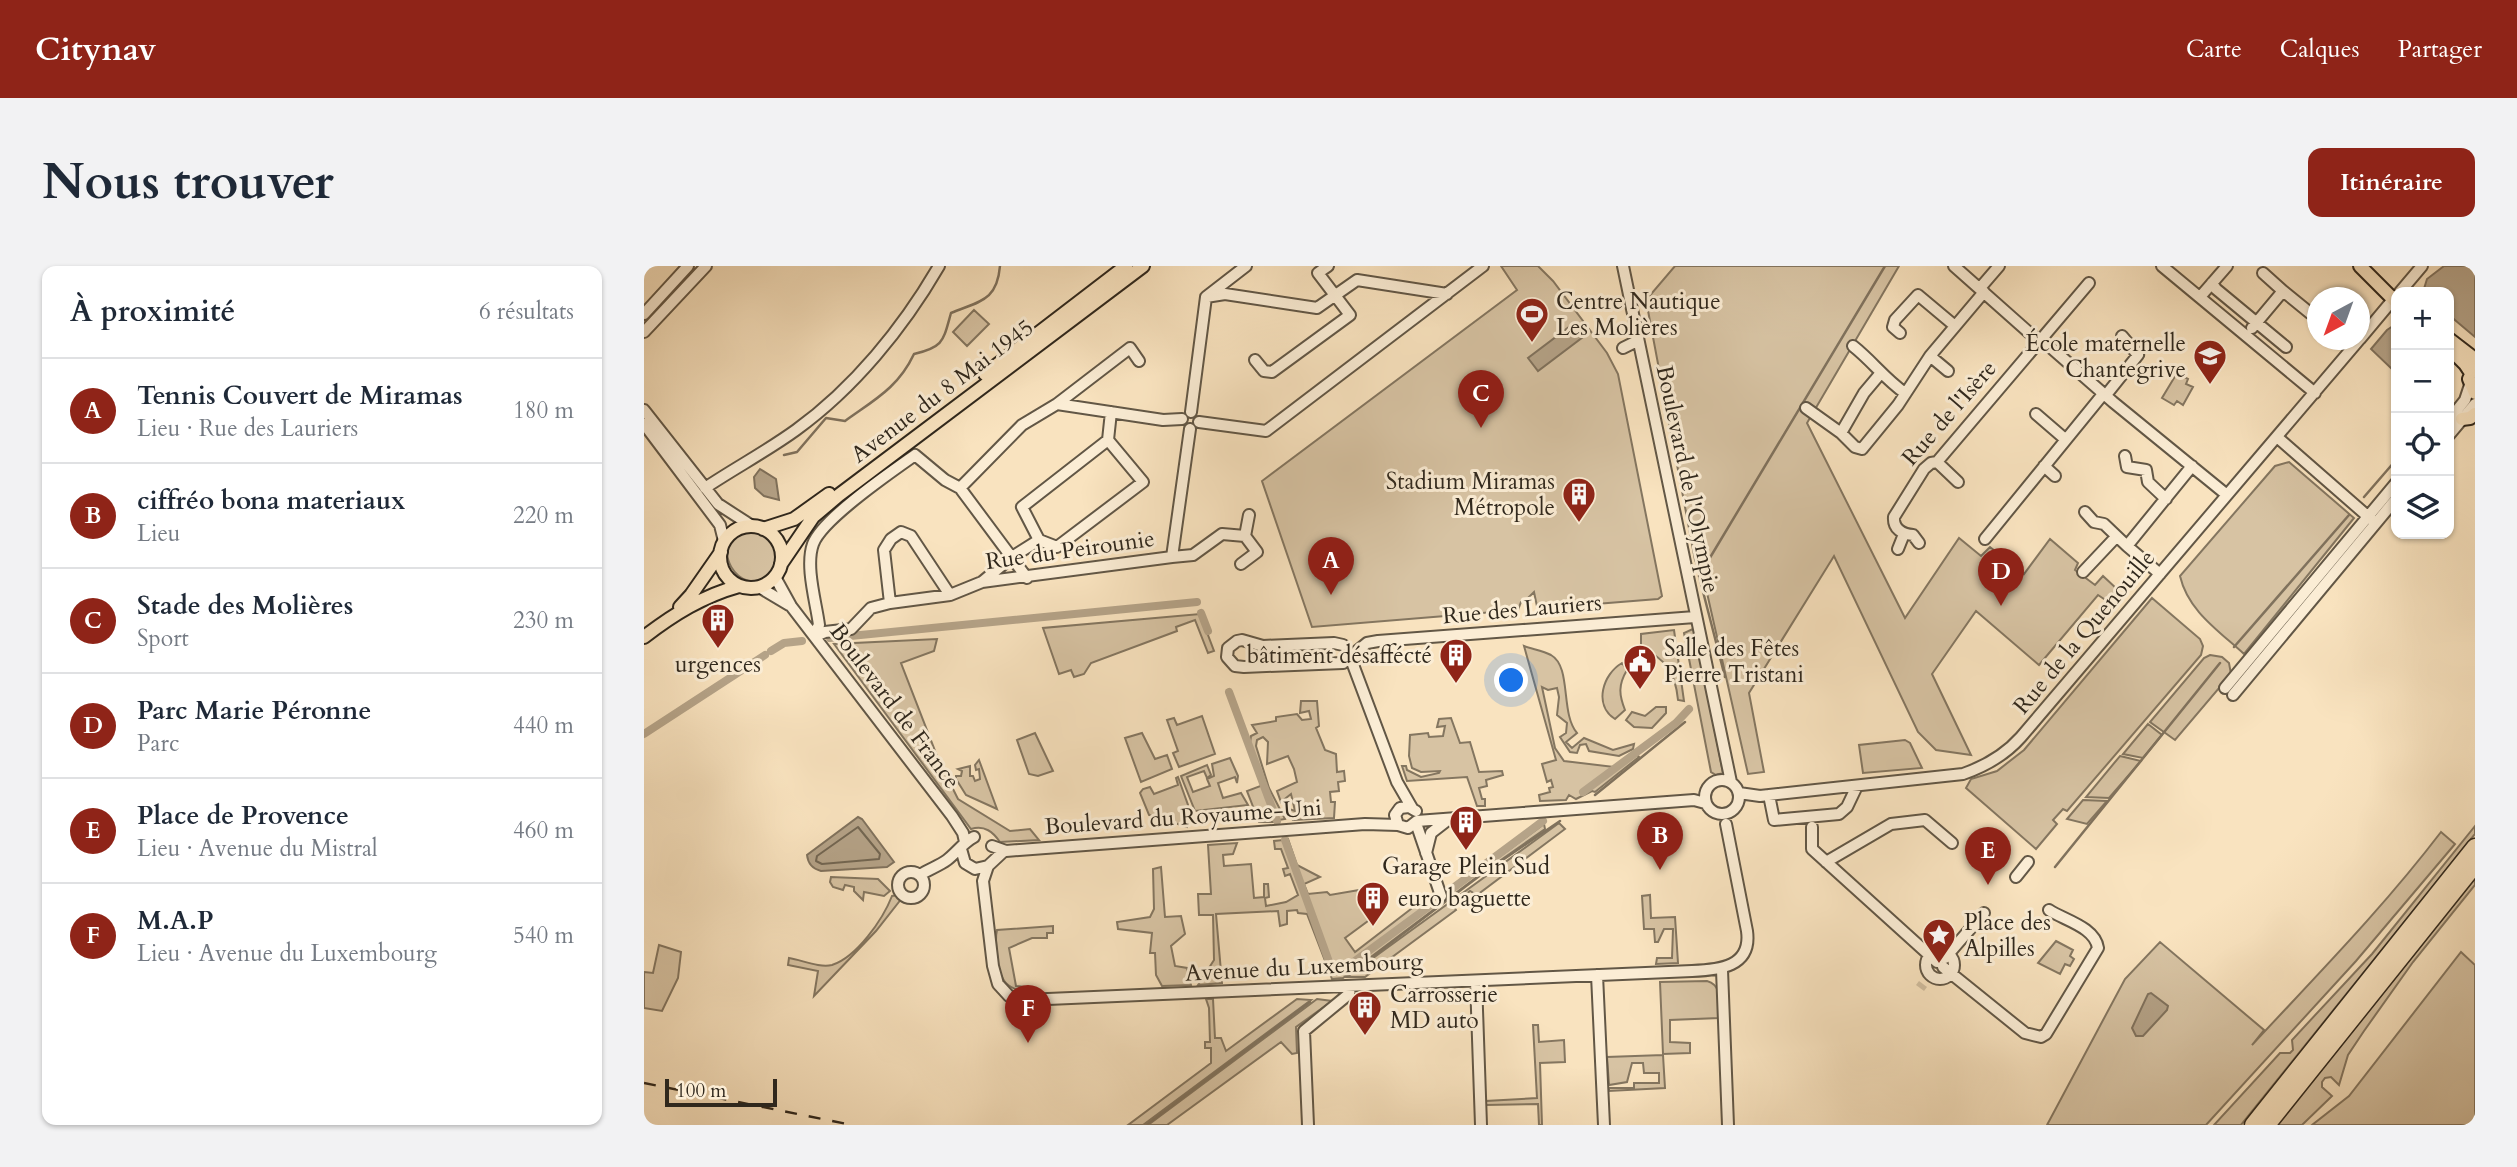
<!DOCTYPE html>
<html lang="fr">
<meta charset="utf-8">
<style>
:root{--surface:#fff;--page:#f2f2f3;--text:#1f2937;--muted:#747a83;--line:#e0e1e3;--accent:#8f2418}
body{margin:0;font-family:Cardo,serif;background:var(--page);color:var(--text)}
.controls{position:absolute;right:21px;top:21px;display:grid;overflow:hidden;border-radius:14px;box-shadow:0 2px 5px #0004}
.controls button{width:63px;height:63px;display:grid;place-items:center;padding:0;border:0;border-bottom:2px solid var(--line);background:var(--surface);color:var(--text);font:35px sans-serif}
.compass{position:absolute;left:1663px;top:21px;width:63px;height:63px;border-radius:50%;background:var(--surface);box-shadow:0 2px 5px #0004;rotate:221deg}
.scale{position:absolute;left:21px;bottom:18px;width:112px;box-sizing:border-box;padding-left:7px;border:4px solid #30281d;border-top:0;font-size:19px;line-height:24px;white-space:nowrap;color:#30281d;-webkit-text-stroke:5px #fbedd5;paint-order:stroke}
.you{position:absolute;left:868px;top:415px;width:24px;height:24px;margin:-18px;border:5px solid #fff;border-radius:50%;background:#1a73e8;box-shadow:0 0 0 10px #1a73e833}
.badge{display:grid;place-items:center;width:46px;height:46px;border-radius:50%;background:var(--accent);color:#fff;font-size:23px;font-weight:700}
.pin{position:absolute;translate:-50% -58px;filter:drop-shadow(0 2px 4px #0008)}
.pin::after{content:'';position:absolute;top:37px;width:24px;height:21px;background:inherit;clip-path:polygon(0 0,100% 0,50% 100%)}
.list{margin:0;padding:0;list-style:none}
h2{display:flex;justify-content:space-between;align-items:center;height:91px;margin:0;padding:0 28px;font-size:30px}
h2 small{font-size:23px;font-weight:400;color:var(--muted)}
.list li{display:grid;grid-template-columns:46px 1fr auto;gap:21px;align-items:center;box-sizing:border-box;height:105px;padding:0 28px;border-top:2px solid var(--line)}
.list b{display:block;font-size:26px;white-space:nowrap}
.list p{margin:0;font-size:23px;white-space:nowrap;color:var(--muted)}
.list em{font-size:23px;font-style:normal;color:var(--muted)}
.icon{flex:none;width:38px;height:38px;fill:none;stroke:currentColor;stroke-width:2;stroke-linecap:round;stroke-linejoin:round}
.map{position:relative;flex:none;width:1831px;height:859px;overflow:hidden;border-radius:14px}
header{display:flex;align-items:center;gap:42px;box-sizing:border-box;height:98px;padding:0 35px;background:var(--accent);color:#fff}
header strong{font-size:33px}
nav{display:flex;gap:38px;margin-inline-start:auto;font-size:24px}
.intro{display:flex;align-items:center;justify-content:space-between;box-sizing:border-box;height:168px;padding:0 42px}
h1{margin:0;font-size:49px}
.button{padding:18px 32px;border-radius:14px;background:var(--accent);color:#fff;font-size:24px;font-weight:700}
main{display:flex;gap:42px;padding:0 42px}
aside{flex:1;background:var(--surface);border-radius:14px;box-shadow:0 2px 5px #0004}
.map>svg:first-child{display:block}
.green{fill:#d7c3a3;stroke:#847660;stroke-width:2}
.water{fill:#b5a388;stroke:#80725d;stroke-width:2}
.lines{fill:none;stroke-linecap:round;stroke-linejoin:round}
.shore{stroke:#726652;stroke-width:2}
.stream{stroke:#80725d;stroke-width:2.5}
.canal{stroke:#b5a388;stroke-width:8}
.minor-tunnel{stroke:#d1be9f;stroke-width:10;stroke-dasharray:10 5;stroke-linecap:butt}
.minor-casing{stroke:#625746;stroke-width:14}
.major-casing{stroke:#30281d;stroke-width:16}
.highway-casing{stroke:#30281d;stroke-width:19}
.minor{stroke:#fbedd5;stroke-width:10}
.major{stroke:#f9e3bf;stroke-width:12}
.highway{stroke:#f9e3bf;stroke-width:16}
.rail{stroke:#30281d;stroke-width:2.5;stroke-dasharray:12 12;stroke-linecap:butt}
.labels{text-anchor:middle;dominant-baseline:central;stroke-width:6;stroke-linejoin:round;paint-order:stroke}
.poi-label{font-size:23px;fill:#30281d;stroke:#fbedd5;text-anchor:start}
.street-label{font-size:23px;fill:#30281d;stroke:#fbedd5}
</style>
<header>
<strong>Citynav</strong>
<nav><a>Carte</a><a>Calques</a><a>Partager</a></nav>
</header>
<div class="intro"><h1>Nous trouver</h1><a class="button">Itinéraire</a></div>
<main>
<aside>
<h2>À proximité<small>6 résultats</small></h2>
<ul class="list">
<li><span class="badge">A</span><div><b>Tennis Couvert de Miramas</b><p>Lieu · Rue des Lauriers</p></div><em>180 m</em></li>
<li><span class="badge">B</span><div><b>ciffréo bona materiaux</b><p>Lieu</p></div><em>220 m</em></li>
<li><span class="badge">C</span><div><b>Stade des Molières</b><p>Sport</p></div><em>230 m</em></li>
<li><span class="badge">D</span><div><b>Parc Marie Péronne</b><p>Parc</p></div><em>440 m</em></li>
<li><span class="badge">E</span><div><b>Place de Provence</b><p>Lieu · Avenue du Mistral</p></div><em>460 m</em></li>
<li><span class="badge">F</span><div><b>M.A.P</b><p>Lieu · Avenue du Luxembourg</p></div><em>540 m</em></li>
</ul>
</aside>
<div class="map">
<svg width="1831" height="859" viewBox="0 0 1831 859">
<rect width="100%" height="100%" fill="#f9e3bf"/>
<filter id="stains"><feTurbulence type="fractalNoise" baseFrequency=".00286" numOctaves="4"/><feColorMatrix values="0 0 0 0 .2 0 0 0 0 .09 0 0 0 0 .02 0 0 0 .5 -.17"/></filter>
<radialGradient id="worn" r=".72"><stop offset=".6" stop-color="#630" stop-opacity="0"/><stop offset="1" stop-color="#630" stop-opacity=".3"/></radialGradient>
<path class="green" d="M857 0H894L909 15 963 87 974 108 1018 330 1014 333 914 341 894 345 890 326 880 336H877L874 344 668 361 618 215 873 24Z
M1031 0H1255L1163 157 1261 352 1315 272 1337 290 1346 281 1380 308 1406 273 1434 297 1431 304 1451 319 1459 310 1473 323 1463 335 1454 329 1395 399 1332 345 1288 408 1327 489 1292 484 1274 466 1190 290 1105 427 1120 506 1104 508 1061 318 1051 294 1002 34Z
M330 44 345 58 323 80 309 66Z
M1533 107 1544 113 1542 118 1549 121 1539 139 1533 135 1530 139 1518 132Z
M1645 196 1710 252 1600 388C1575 365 1544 345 1536 310L1631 200Z
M109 265C128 269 141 288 127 306 99 340 55 272 109 265Z
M1508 332 1556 373 1559 380 1557 389 1423 545 1419 543 1409 554 1413 558 1392 583 1322 522 1327 513 1353 505 1380 484Z
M556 348 570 385 564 387 551 354 532 361 533 365 447 397 440 408 430 411 427 404 415 408 399 362Z
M1051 362 1079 507 1072 509 1067 506 1040 367Z
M1030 364 1040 435 1034 434C1031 404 1022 395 997 380V368Z
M293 373 290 385 257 397 295 495 314 533 366 565 386 563 395 574 356 576C349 566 341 559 327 563L190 378Z
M880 380C888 383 899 385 907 389 928 401 916 447 933 467L922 476 928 482 940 472 969 484 990 478 989 483 975 490 945 485 942 478 936 479 933 487 926 486 916 471 922 467 923 457 913 449 915 431 913 422 904 424 898 421 911 482 920 495 970 501 993 489 995 491 951 526 948 525 932 533 925 529 922 534 896 535 895 529 906 526 905 522 909 521 907 514 903 516 898 498 912 494Z
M1566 389 1578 391 1585 397 1587 408 1531 474 1506 456 1560 392Z
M978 397 983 404C974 419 975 429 981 444L971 453C949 439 959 408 978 397Z
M657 435H673L675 460 672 462 681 484 692 488 693 506 700 505 701 515 694 516 695 525 686 526 687 536H691L690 552 649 554 643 548 645 543 651 545 647 528 637 536 633 525 653 516 650 503 644 490 623 498 624 476 619 471 613 474 612 480 625 522 641 553 635 554 606 477 607 470 613 467 608 459 632 455V451L653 448 658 454 667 453 665 445 656 447Z
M1012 441H1022V447L1008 462 990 461 982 454 988 446 1001 450Z
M558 450 571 488 535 501 529 487 534 485 523 454 530 452 533 459Z
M807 452 816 477 826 476 835 506 858 505 859 509 842 514 843 520 835 522 838 533H841V540H833L823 511 763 515 758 500H762L763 504 777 511 795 507 796 505 777 506 768 502 765 490 766 469 784 467 785 471 799 470 801 460 793 461 795 453Z
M1504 458 1518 469 1499 492 1479 488Z
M391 467 409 505 394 510 385 508 373 474Z
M498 467 511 493 523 489 528 503 497 516 481 472Z
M1261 474 1266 477 1278 502 1219 507 1215 479Z
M1476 490 1497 495 1465 532 1442 531Z
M586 492 594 510 593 517 591 511 574 517 579 532 597 527 604 539 551 545 537 510 563 499 567 509 563 512 560 505 543 511 549 526 566 520 563 513 570 510 568 498Z
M335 494 353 543 322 529 312 513V510H317L318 505 314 503 326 500V510H329L331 515 336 513 335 503 332 504 331 499Z
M534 511 544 539 543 561 505 549 496 527 499 523 506 521 510 528 534 519 532 512Z
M619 519 631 551 632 556H615L603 525Z
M1439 534 1463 535 1443 558 1423 553Z
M915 557 921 563 833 629 826 625 809 639 812 644 721 711H703Z
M900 558 901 563 837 608 699 712 688 713 663 648 654 647 653 644 643 645V658L636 660 634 645 572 648 578 717 554 719 570 694 569 649H555L554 628H567L564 579 593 577 589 588 579 589 580 600 607 598 610 632 620 631V618H624L625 631 621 632 622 640 642 636 654 629 646 608 641 610 639 603 644 602 637 583H631L630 575 639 574 688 705 696 708Z
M1831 560V568L1597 859H1570L1636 787H1646L1649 784 1648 774 1728 688Z
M1797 566 1811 578 1712 695 1562 859H1403L1481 713 1516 676 1620 764 1608 779C1673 709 1739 642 1797 566Z
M644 573 653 599 676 611 660 618 664 628 683 626 686 629 721 623 720 640 728 652 701 672 711 686 776 636 786 630 789 636 696 705 690 703 642 574Z
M517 601 521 651 537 650 541 668 527 680 531 700 543 702 547 719 518 720 512 709 511 687H506L508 667 474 663 473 656 506 651 510 643 509 603Z
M187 611 234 613 246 625 240 630 220 626 219 634 210 625V621L201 619 199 624 189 621 186 616Z
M1831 612V619L1769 696 1720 765 1704 789 1695 819 1687 811 1681 812 1678 816V821L1688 830 1658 859H1633Z
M254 629 258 632 232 665 170 730 174 705 144 699 145 692C158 694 175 702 188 699 213 691 239 653 248 630Z
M1006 629 1007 652 1031 651 1034 697 1012 698 1013 692H1028L1029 663H1020L1014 676H1011L1010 663H1000L998 630Z
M409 660V667H403V672H388L365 682 372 720 391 722 392 728C363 724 355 717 353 688 352 679 351 672 353 664Z
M1412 675 1429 684 1426 690 1430 693 1426 700 1421 698 1416 708 1394 697Z
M15 679 37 686 34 712 18 745 0 742V706L9 707Z
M1817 686 1831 699V859H1668L1705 830Z
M1063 715C1079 719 1075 738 1075 752L1026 754V776L1046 777V787L1019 788 1016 716Z
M562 733H569L571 772H577L582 785 653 733 667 734 499 859H484L567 797V782H561V776H566L565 742Z
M673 733 688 735 652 761 653 787 648 788 637 776 523 859H504Z
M889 759H894L895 776 920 774 921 796 896 797 898 859H895L894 838 842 839V835L893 832Z
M1019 789 1021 822 965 825V822H990V817H1015V807H1000L999 797H988L983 816 965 819 963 791Z"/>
<path class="water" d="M1800 0H1831V71L1805 49V26H1779L1783 13Z
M929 58 939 71 894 105 884 92Z
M1752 58V107L1727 83 1743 64Z
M116 203 132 213 135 234 120 230 111 222 110 211Z
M214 551 218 553 250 596 243 601 177 605C169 603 164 598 163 589Z
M1507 727 1524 740 1523 744 1499 770H1492L1488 762 1504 728Z"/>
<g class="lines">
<path class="shore" d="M214 561 236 588 235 593 178 598 172 595 173 590Z"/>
<path class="stream" d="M140 189 153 186 182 152 201 155C230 134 254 122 270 88 300 81 299 75 307 47 336 35 353 35 356 0
M1720 231 1752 194
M1590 381 1705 249
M1081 411 1055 310 1241 0
M951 529 1041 456
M1411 601 1576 397
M703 710 838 608 916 555
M502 859 666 736"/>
<path class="canal" d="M557 347 564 365
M186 372 553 336
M127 385 140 377 158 375
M585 426 633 555
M0 468 121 389
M939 526 1032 457 1045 443
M641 574 688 704 696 706 787 639
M805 625 899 555"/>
<path class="minor-tunnel" d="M1276 722 1279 718"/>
<defs>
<path id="minor" d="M979 0 1087 516
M1310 0 1390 71 1405 80 1469 136 1583 229
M1518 0 1671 127
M1619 7 1639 25
M1568 17 1572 23 1642 81
M1336 22 1355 0
M1756 26 1778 0
M562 31 581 28 673 42 713 14 803 28
M1556 31 1583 0
M0 48 44 0
M1608 62 1639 25 1666 47
M0 66 62 0
M1256 67 1249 61 1251 54 1274 29 1311 60
M1716 73 1752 30
M1209 80C1228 95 1241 113 1261 127
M979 82 993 75
M1286 90 1304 105
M611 94 620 105 628 106 706 49 674 7 684 0
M1462 129 1494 89 1478 70
M413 138 486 82 495 95
M1162 142 1197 167 1211 181 1218 183 1254 139 1286 90 1340 26
M0 144 74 238 108 260
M547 146 562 31 602 0
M1392 148 1421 173
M1805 154 1821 134 1826 119
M555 156 622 165 839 0
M0 158 76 259 80 275
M1197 167 1220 127 1236 108
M1805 169 1831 138
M1633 171 1728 254
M1481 190 1483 201 1502 204 1504 216 1522 233
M1293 196 1314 216
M1400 200 1411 210
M61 222C91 202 123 185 152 164 210 122 259 62 295 0
M316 222 378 159 413 138 519 154 538 153
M1441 246 1450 256 1460 258 1483 280
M601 270 605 249
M1341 273 1460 127
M395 274 413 281 499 216 464 174 467 146
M1275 277 1269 269C1258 268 1249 263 1250 251L1280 203 1287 197 1293 196 1445 17
M1254 283 1260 268
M528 291 549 289 578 268 601 270 613 286 597 298
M1439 306 1472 271
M1516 308 1483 280 1548 200
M131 311 147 340 308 550 319 567 321 576
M338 316 368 291 395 274 378 241 464 174
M115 321 145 339
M246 337 240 284 247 273 257 266 267 270 306 329
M170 368 175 359C172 336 161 300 169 278 178 253 247 206 271 189L301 214 316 222 383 312
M171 370 181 366 207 363 227 342 246 337 306 329 338 316 528 291 546 163
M708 396 712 392V386L723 377 734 375 1051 351
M708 396 753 516 768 542
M699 397 600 401 591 400 583 391 584 382 593 375 598 374 619 380 690 377 699 379
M1581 422 1752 217
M1589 429 1752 233
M1061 531a17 17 0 1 1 34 0a17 17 0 1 1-34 0Z
M1095 527 1116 530 1319 508C1342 500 1361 489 1377 471L1715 74
M1125 529 1130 554 1195 548 1203 541 1213 520
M773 555 1050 534 1061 537
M772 557 797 630
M754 559 751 549 756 542 765 541 772 545
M1168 561V583L1293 696
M348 580 362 585 721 558 754 559 764 562 773 555
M317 583 321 597 331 603 344 600 360 585
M782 587 787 567 805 553
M1182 596 1247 558 1281 554 1308 577
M344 600 339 615 349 700 354 718 365 730 381 734 1048 705C1075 704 1108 701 1103 665L1082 558
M254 619a13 13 0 1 1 26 0a13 13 0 1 1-26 0Z
M276 609C285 603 295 600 303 594 312 587 320 576 330 571
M1372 611 1384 596
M1282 699a14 14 0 1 1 28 0a14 14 0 1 1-28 0Z
M1301 692 1340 647
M1299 701 1381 767 1397 771 1402 768 1454 682C1451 661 1420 654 1405 644
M1078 704 1084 859
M953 709 960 859
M832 715 837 859
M664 859 660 765 705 728 706 720"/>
<path id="major" d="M1716 0 1752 36
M1805 73 1831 93
M1809 86 1821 98 1827 107
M1830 103 1825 113 1831 127
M341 108 482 0
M1818 153 1826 152 1831 148
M76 291a31 31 0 1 1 62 0a31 31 0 1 1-62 0Z
M119 263 150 253 185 228
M137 298 169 251 195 229 499 0
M36 341 47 329 77 286
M0 371C30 348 59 330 95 320"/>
<path id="highway" d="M1609 859 1831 581
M1623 859 1831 599"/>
</defs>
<use href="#minor" class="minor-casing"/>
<use href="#major" class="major-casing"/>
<use href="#highway" class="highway-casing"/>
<use href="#minor" class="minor"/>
<use href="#major" class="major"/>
<use href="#highway" class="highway"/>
<path class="rail" d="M0 817 208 859"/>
</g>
<defs>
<symbol id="stadium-pin" viewBox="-11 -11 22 30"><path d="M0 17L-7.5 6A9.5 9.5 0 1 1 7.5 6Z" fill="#8f2418" stroke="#fbedd5"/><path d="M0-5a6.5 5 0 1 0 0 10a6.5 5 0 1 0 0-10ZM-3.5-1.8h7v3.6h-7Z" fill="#fff"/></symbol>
<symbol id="school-pin" viewBox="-11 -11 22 30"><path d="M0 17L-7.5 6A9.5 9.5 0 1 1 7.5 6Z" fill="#8f2418" stroke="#fbedd5"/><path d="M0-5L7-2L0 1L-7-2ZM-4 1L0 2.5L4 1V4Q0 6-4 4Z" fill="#fff"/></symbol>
<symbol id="building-pin" viewBox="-11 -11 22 30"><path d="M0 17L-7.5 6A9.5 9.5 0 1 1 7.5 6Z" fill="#8f2418" stroke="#fbedd5"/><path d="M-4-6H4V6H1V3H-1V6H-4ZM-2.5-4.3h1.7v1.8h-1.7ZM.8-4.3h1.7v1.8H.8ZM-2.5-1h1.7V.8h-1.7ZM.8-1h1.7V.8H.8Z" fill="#fff"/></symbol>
<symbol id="civic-pin" viewBox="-11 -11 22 30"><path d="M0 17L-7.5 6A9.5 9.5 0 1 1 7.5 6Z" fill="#8f2418" stroke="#fbedd5"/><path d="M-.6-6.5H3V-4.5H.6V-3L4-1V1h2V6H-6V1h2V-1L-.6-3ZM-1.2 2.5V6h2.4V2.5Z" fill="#fff"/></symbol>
<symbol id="sight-pin" viewBox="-11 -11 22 30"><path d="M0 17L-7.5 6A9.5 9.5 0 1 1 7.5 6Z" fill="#8f2418" stroke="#fbedd5"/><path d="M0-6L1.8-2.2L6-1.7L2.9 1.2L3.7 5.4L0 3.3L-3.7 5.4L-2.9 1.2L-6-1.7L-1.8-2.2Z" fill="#fff"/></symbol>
</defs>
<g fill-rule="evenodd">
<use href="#stadium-pin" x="869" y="29" width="38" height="52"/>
<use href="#school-pin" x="1547" y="71" width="38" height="52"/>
<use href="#building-pin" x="916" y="209" width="38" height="52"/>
<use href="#building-pin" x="55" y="335" width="38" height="52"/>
<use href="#building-pin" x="793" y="370" width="38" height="52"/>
<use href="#civic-pin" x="977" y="376" width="38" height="52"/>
<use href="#building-pin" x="803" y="537" width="38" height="52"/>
<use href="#building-pin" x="710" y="613" width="38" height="52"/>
<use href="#sight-pin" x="1276" y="650" width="38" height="52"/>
<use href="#building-pin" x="702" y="722" width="38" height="52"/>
</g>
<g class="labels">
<g class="poi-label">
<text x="912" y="35">Centre Nautique<tspan x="912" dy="26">Les Molières</tspan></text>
<text x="1542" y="77" text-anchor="end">École maternelle<tspan x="1542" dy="26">Chantegrive</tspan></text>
<text x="911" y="215" text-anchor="end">Stadium Miramas<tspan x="911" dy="26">Métropole</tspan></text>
<text x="1020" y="382">Salle des Fêtes<tspan x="1020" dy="26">Pierre Tristani</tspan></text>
<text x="788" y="389" text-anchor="end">bâtiment désaffécté</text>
<text x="74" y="398" text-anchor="middle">urgences</text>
<text x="822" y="600" text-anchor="middle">Garage Plein Sud</text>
<text x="754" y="632">euro baguette</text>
<text x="1320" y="656">Place des<tspan x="1320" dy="26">Alpilles</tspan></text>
<text x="746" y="728">Carrosserie<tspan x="746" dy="26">MD auto</tspan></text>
</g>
<g class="street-label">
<text transform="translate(298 125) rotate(-37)">Avenue du 8 Mai 1945</text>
<text transform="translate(1305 147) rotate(-49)">Rue de l'Isère</text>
<text transform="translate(1044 213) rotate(78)">Boulevard de l'Olympie</text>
<text transform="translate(426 284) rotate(-8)">Rue du Peirounie</text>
<text transform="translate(878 343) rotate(-5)">Rue des Lauriers</text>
<text transform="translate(1440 366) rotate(-50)">Rue de la Quenouille</text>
<text transform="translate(251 440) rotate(53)">Boulevard de France</text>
<text transform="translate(539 551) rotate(-4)">Boulevard du Royaume-Uni</text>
<text transform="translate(660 701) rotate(-3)">Avenue du Luxembourg</text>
</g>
</g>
<rect width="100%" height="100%" filter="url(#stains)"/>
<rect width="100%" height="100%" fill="url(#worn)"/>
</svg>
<div class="controls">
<button>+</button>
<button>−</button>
<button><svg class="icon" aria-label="locate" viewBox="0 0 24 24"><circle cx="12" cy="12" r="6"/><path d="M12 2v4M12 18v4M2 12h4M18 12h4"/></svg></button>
<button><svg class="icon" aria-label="layers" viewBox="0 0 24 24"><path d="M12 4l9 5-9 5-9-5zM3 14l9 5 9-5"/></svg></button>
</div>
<svg class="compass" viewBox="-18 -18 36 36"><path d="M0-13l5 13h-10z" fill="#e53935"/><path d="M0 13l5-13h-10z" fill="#747a83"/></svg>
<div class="scale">100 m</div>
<div class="you"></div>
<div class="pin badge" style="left:687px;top:329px">A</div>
<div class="pin badge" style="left:1016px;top:604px">B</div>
<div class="pin badge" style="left:837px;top:162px">C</div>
<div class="pin badge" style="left:1357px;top:340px">D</div>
<div class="pin badge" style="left:1344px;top:619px">E</div>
<div class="pin badge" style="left:384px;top:777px">F</div>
</div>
</main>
